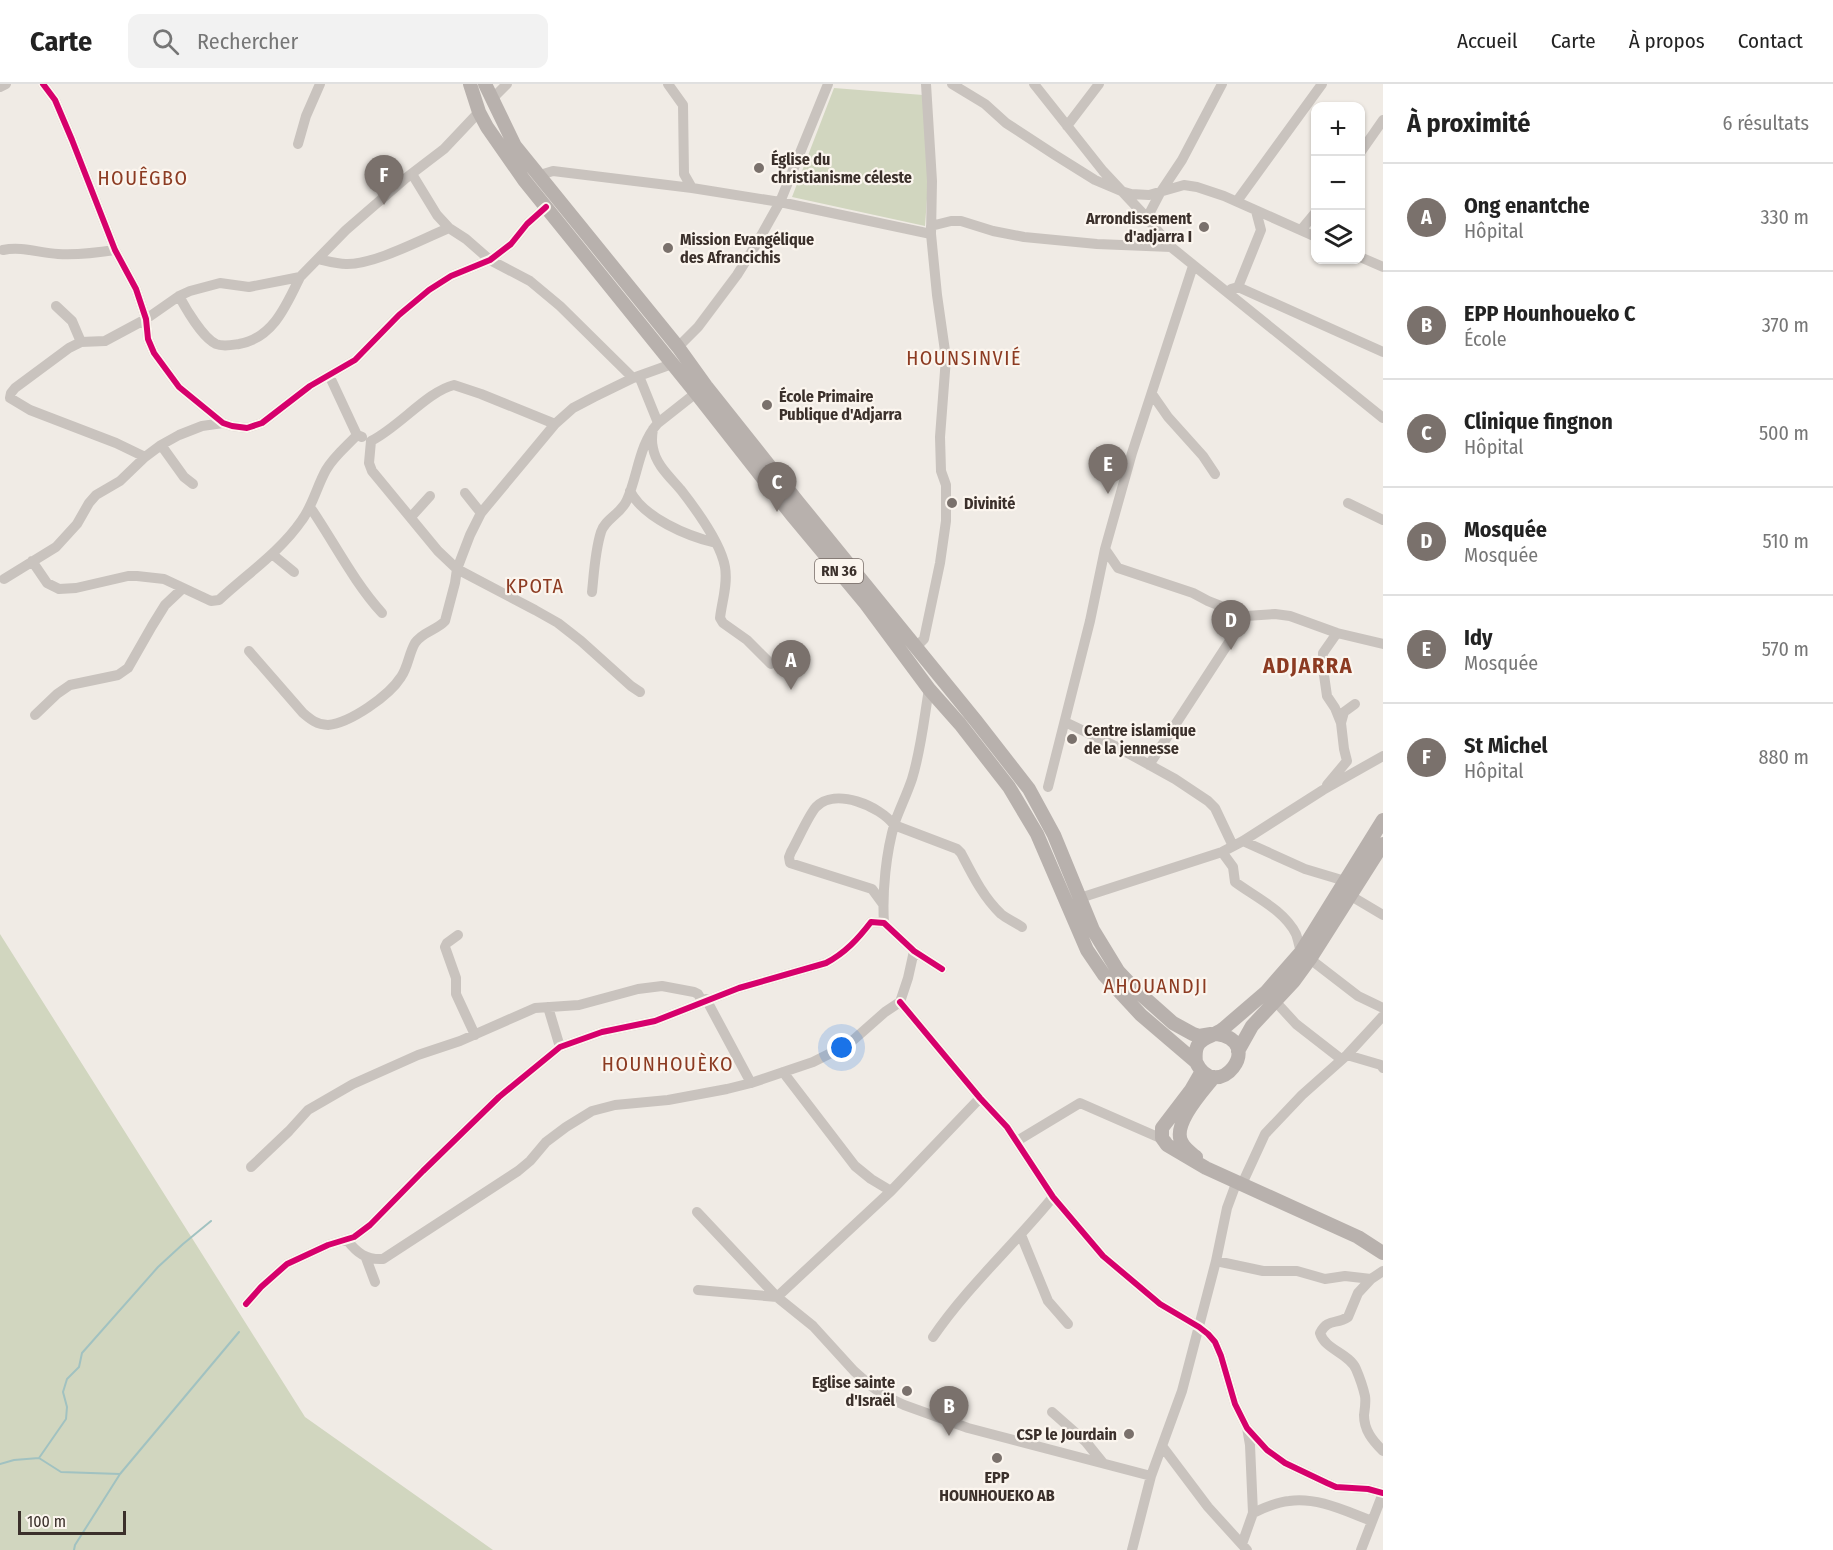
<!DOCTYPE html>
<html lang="fr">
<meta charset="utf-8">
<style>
:root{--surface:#fff;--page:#f2f2f2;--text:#222;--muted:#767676;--line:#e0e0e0;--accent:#7a716c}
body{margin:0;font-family:"Fira Sans Condensed",sans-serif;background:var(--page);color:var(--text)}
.controls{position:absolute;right:18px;top:18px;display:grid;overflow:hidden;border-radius:12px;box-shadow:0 2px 4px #0004}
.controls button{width:54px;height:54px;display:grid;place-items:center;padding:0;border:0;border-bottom:2px solid var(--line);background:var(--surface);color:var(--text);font:30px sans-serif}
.scale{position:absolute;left:18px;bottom:15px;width:108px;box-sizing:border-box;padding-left:6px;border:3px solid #3b302b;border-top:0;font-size:16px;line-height:21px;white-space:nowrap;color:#3b302b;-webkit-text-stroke:4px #fbf5ee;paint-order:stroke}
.you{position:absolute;left:842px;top:964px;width:21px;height:21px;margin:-15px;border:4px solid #fff;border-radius:50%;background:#1a73e8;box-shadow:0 0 0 9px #1a73e833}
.badge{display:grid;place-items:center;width:39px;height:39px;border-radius:50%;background:var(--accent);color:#fff;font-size:20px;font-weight:700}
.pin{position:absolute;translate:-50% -50px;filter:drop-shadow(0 2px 3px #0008)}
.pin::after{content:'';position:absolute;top:32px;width:21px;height:18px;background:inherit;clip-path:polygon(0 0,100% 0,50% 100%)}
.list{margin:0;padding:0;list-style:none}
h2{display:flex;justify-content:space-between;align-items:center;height:78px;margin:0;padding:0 24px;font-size:26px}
h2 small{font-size:20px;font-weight:400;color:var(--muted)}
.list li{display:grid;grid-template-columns:39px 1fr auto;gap:18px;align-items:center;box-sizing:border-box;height:108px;padding:0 24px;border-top:2px solid var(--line)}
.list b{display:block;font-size:22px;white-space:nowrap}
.list p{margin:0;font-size:20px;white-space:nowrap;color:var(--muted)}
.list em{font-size:20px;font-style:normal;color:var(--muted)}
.icon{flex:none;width:33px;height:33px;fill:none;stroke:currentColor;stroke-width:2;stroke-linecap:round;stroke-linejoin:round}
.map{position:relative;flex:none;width:1383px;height:1466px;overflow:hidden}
header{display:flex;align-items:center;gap:36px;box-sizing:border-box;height:84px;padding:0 30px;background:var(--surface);border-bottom:2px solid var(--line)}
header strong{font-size:28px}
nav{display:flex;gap:33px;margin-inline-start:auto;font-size:21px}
.search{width:420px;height:54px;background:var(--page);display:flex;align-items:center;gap:15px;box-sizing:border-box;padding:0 21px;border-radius:12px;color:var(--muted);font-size:22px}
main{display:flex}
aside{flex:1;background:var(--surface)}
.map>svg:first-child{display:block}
.green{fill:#d1d6bf}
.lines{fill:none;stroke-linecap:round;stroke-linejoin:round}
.stream{stroke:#a1c2c1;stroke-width:2}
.minor{stroke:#c9c3be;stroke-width:10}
.major{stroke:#b8b1ad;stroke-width:14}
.cycleway-casing{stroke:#fbf5ee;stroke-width:10}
.cycleway{stroke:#d6006c;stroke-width:6}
.poi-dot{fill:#7a716c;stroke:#fbf5ee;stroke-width:2}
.labels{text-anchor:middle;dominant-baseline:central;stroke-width:4.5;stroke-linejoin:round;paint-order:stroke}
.shield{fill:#fbf5ee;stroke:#756b66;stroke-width:1.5}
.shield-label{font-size:15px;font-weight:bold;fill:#3b302b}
.poi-label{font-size:16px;font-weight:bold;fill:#3b302b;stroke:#fbf5ee;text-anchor:start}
.quarter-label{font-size:20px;letter-spacing:1.5px;fill:#8c3b22;stroke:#fbf5ee}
.district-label{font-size:22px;font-weight:bold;letter-spacing:1.5px;fill:#8c3b22;stroke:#fbf5ee}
</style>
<header>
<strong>Carte</strong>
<div class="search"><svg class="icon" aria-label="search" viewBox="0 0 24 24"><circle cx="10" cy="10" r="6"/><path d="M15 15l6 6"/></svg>Rechercher</div>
<nav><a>Accueil</a><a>Carte</a><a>À propos</a><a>Contact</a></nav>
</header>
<main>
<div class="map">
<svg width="1383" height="1466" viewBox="0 0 1383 1466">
<rect width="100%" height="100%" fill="#f0ebe5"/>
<path class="green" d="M834 4 923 11 929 87 925 142 792 113Z
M0 850 305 1333 493 1466H0Z"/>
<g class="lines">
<path class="stream" d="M39 1374 66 1335 67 1323 63 1308 67 1295 79 1283 82 1269 158 1183 183 1160 211 1137
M0 1380 14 1376 39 1374 61 1388 120 1390
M74 1466 75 1461 120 1390 239 1248"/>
<path class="minor" d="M43 0 55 16 72 56 115 166 136 205 146 235 148 255 154 269 179 303 223 339 232 342 247 344 262 339 310 302 355 276 399 231 429 206 451 192 490 176 511 160 527 140 546 123
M668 0 683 21 684 90 692 104
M952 0 985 20 1006 39 1055 71 1095 96 1121 107 1131 110 1149 111 1184 101 1197 103 1224 112 1316 153
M1034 0 1103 87 1147 134 1171 163 1383 334
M0 3 6 0
M492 15 507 0
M1067 42 1099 0
M298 60 306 32 320 0
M1360 69 1383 36
M412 90 437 131 449 144 466 155 490 176 530 197 560 222 633 294
M540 91 553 87 692 104 780 118 931 150
M1237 117 1322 0
M1147 134 1160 109 1182 76 1222 0
M931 142 951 137H961L993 147 1024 153 1097 160 1171 163
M1301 146 1316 128
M3 166C22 162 39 169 58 170 78 171 96 169 115 166
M1360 173 1383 183
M318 175C327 177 337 180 346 180 374 181 422 155 449 144
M1238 203 1383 268
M1231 205 1238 203 1261 146 1256 127
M179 212C186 225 203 254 216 260 223 263 232 261 239 260 273 254 286 222 300 193
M56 222 72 237 81 258
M678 263 698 243 737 191 757 159 780 118 828 0
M329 291 357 351 362 353
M639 292 658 339
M1152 310 1168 333 1203 372 1215 390
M653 345C652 351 651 357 653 364 656 381 670 393 681 406 695 424 721 460 725 483 728 500 722 517 720 534L723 539 747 556 771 580
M371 357 369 379 372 387 438 467 457 485 535 526 558 539 581 557 631 602 640 608
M371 357C398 344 428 307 454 301L481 310 555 340
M161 361 184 393 193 400
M145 373 116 359 30 326 10 314 11 309 15 304 69 264 81 258 105 257 146 235 179 212 190 207 220 199 249 203 300 193 346 146 406 94 444 65 479 28
M630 407C644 434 687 452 716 459
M465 409 481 429
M1348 419 1383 436
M310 423C334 458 353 497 382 529
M411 433 430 412
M1105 465 1118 484 1193 509 1208 517 1246 532 1275 530 1290 532 1337 549 1383 560
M272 470 294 488
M32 477 47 499 59 505 76 504 128 492H137L164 495 211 517 219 516C247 490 280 468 302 436 313 421 317 402 326 386 334 372 347 362 357 351
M4 495 56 463 77 440 89 419 96 411 120 397 145 373 161 361 179 351 202 342 223 339
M592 508C594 489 595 467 601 448 605 435 621 430 627 416 638 391 639 360 658 339L696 309
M916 563 924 555 940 479 946 437V401L941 387 940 353 946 274 937 211 931 150 932 97 926 0
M249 567 303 629C310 635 317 641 328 641 350 639 389 612 401 593 408 583 409 569 415 559 422 548 437 546 445 537L455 499 457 485 470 451 481 429 555 340 573 324 594 313 633 294 672 280
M35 631 57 610 70 601 118 591 128 584 152 542 165 521 183 504
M1065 638 1115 662 1175 695 1208 717 1215 724 1233 762
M1341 639 1344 628 1355 620
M1149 681 1246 532
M1327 701 1347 677 1344 665 1341 639 1335 624 1327 612 1323 584V569L1337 549
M1048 703 1090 537 1105 465 1132 369 1193 182
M1243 757 1305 785 1345 797
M1222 768 1233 783 1235 798C1255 813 1284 826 1296 850 1298 855 1299 862 1301 868
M1351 812 1383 831
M1080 814 1222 768 1243 757 1323 706 1383 672
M883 820 872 805 790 779 789 773 791 768C798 756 808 732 816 723 835 703 880 722 894 741L957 765 961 769C972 790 983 813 1001 830 1007 835 1015 838 1022 843
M884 839C882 808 886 768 895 738 900 724 907 710 912 695 921 666 924 635 929 605
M458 851 447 859 445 863 456 894V910L475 951
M1310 875 1358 912 1383 924
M706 915 751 999
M1275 917 1296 940 1341 975
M900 918 980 1014 1007 1043 1053 1113 1103 1172 1160 1220 1199 1243 1208 1250 1215 1258 1221 1272 1235 1320 1247 1344 1267 1366 1285 1379 1327 1399 1336 1403 1368 1405 1383 1409
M548 923 560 963
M1347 971 1381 981 1383 984
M783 988 855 1082 871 1095 891 1107
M1017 1057 1080 1019 1167 1057
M251 1083 289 1047 308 1026 353 1000 418 971 460 957 535 924 579 921 638 905 662 902 694 908 698 910 702 917
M1242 1100 1265 1050 1302 1011 1347 971 1383 932
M697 1128 777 1213 813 1242 854 1287 871 1302 885 1312 904 1321 968 1344 1151 1392
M1021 1151 1048 1217 1068 1240
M347 1156C357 1169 366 1176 383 1175L518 1087 530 1077 546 1058 566 1043 592 1027 615 1021 668 1016 727 1005 751 999 813 978 841 964 851 958 885 928 900 918 908 894 914 867
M366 1174 375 1198
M1216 1177 1263 1187H1297L1325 1195 1345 1192 1371 1195
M1383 1187 1371 1195 1358 1209 1348 1233C1336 1241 1328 1234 1320 1249 1325 1266 1349 1269 1356 1285 1359 1292 1363 1303 1365 1312 1366 1318 1365 1324 1364 1331 1364 1346 1372 1356 1383 1367
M698 1206 777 1213 891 1107 980 1014
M246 1220 261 1203 287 1180 328 1161 354 1153 370 1141 423 1087 499 1013 560 963 602 948 655 937 739 904 826 879C845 869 858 855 871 838L884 839 914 867 942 885
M933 1253C968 1202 1014 1161 1053 1113
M1052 1328 1086 1358 1103 1379
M1162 1362 1208 1423 1247 1466
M1253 1429C1264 1424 1276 1418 1289 1417 1318 1413 1345 1427 1372 1437
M1242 1460 1253 1429 1250 1361 1247 1344
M1132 1466 1151 1392 1182 1307 1216 1177 1227 1124 1237 1097
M1361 1466 1383 1409"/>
<path class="major" d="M470 0 479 28 487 43 524 96 696 309 791 430 866 520 929 605 960 640 1009 703 1037 750 1087 866 1104 891 1141 931 1196 978C1217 1022 1267 958 1217 950
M485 0 515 62 678 263 706 302 798 418 976 637 1029 705 1054 751 1093 846 1118 887 1137 907 1173 939 1193 950 1199 952 1211 950
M1238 967 1252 942 1294 897 1310 875 1383 760
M1196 978C1193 952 1208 956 1223 945L1266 908 1301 868 1383 736
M1202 987 1191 1006 1162 1044V1054L1167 1061 1206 1084 1358 1153 1383 1169
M1196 1073C1191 1069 1185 1065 1182 1059 1171 1041 1203 1007 1214 993"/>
<defs>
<path id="cycleway" d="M43 0 55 16 72 56 115 166 136 205 146 235 148 255 154 269 179 303 223 339 232 342 247 344 262 339 310 302 355 276 399 231 429 206 451 192 490 176 511 160 527 140 546 123
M900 918 980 1014 1007 1043 1053 1113 1103 1172 1160 1220 1199 1243 1208 1250 1215 1258 1221 1272 1235 1320 1247 1344 1267 1366 1285 1379 1327 1399 1336 1403 1368 1405 1383 1409
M246 1220 261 1203 287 1180 328 1161 354 1153 370 1141 423 1087 499 1013 560 963 602 948 655 937 739 904 826 879C845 869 858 855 871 838L884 839 914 867 942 885"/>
</defs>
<use href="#cycleway" class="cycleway-casing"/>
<use href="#cycleway" class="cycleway"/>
</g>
<g class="poi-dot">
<circle cx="759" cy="84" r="6"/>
<circle cx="1204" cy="143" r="6"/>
<circle cx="668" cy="164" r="6"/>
<circle cx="767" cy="321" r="6"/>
<circle cx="952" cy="419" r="6"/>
<circle cx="1072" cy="655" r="6"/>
<circle cx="907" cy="1307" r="6"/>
<circle cx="1129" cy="1350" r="6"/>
<circle cx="997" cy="1374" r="6"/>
</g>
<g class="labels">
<rect class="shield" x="815" y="475" width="48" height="24" rx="4.5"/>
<g class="shield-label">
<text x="839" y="487">RN 36</text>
</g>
<g class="poi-label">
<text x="771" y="75">Église du<tspan x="771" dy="18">christianisme céleste</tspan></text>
<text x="1192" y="134" text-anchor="end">Arrondissement<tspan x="1192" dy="18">d'adjarra I</tspan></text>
<text x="680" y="155">Mission Evangélique<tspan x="680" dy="18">des Afrancichis</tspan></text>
<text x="779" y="312">École Primaire<tspan x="779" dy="18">Publique d'Adjarra</tspan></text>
<text x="964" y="419">Divinité</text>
<text x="1084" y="646">Centre islamique<tspan x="1084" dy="18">de la jennesse</tspan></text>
<text x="895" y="1298" text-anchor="end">Eglise sainte<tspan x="895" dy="18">d'Israël</tspan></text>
<text x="1117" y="1350" text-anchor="end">CSP le Jourdain</text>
<text x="997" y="1393" text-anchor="middle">EPP<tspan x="997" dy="18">HOUNHOUEKO AB</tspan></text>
</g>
<g class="quarter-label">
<text x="143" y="94">HOUÊGBO</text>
<text x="964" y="274">HOUNSINVIÉ</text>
<text x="535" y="502">KPOTA</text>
<text x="1156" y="902">AHOUANDJI</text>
<text x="668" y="980">HOUNHOUÈKO</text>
</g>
<g class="district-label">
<text x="1308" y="581">ADJARRA</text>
</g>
</g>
</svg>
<div class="controls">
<button>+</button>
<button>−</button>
<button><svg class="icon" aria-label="layers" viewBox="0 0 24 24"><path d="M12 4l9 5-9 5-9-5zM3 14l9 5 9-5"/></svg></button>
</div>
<div class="scale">100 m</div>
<div class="you"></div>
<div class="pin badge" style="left:791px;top:606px">A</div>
<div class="pin badge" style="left:949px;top:1352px">B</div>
<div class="pin badge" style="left:777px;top:428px">C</div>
<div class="pin badge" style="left:1231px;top:566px">D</div>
<div class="pin badge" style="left:1108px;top:410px">E</div>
<div class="pin badge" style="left:384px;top:121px">F</div>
</div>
<aside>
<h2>À proximité<small>6 résultats</small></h2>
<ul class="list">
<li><span class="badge">A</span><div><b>Ong enantche</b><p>Hôpital</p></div><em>330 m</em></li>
<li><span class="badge">B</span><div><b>EPP Hounhoueko C</b><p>École</p></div><em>370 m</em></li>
<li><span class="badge">C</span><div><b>Clinique fingnon</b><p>Hôpital</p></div><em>500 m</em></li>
<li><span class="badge">D</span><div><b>Mosquée</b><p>Mosquée</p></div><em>510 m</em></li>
<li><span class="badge">E</span><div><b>Idy</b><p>Mosquée</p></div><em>570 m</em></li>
<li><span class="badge">F</span><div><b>St Michel</b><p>Hôpital</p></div><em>880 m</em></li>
</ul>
</aside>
</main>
